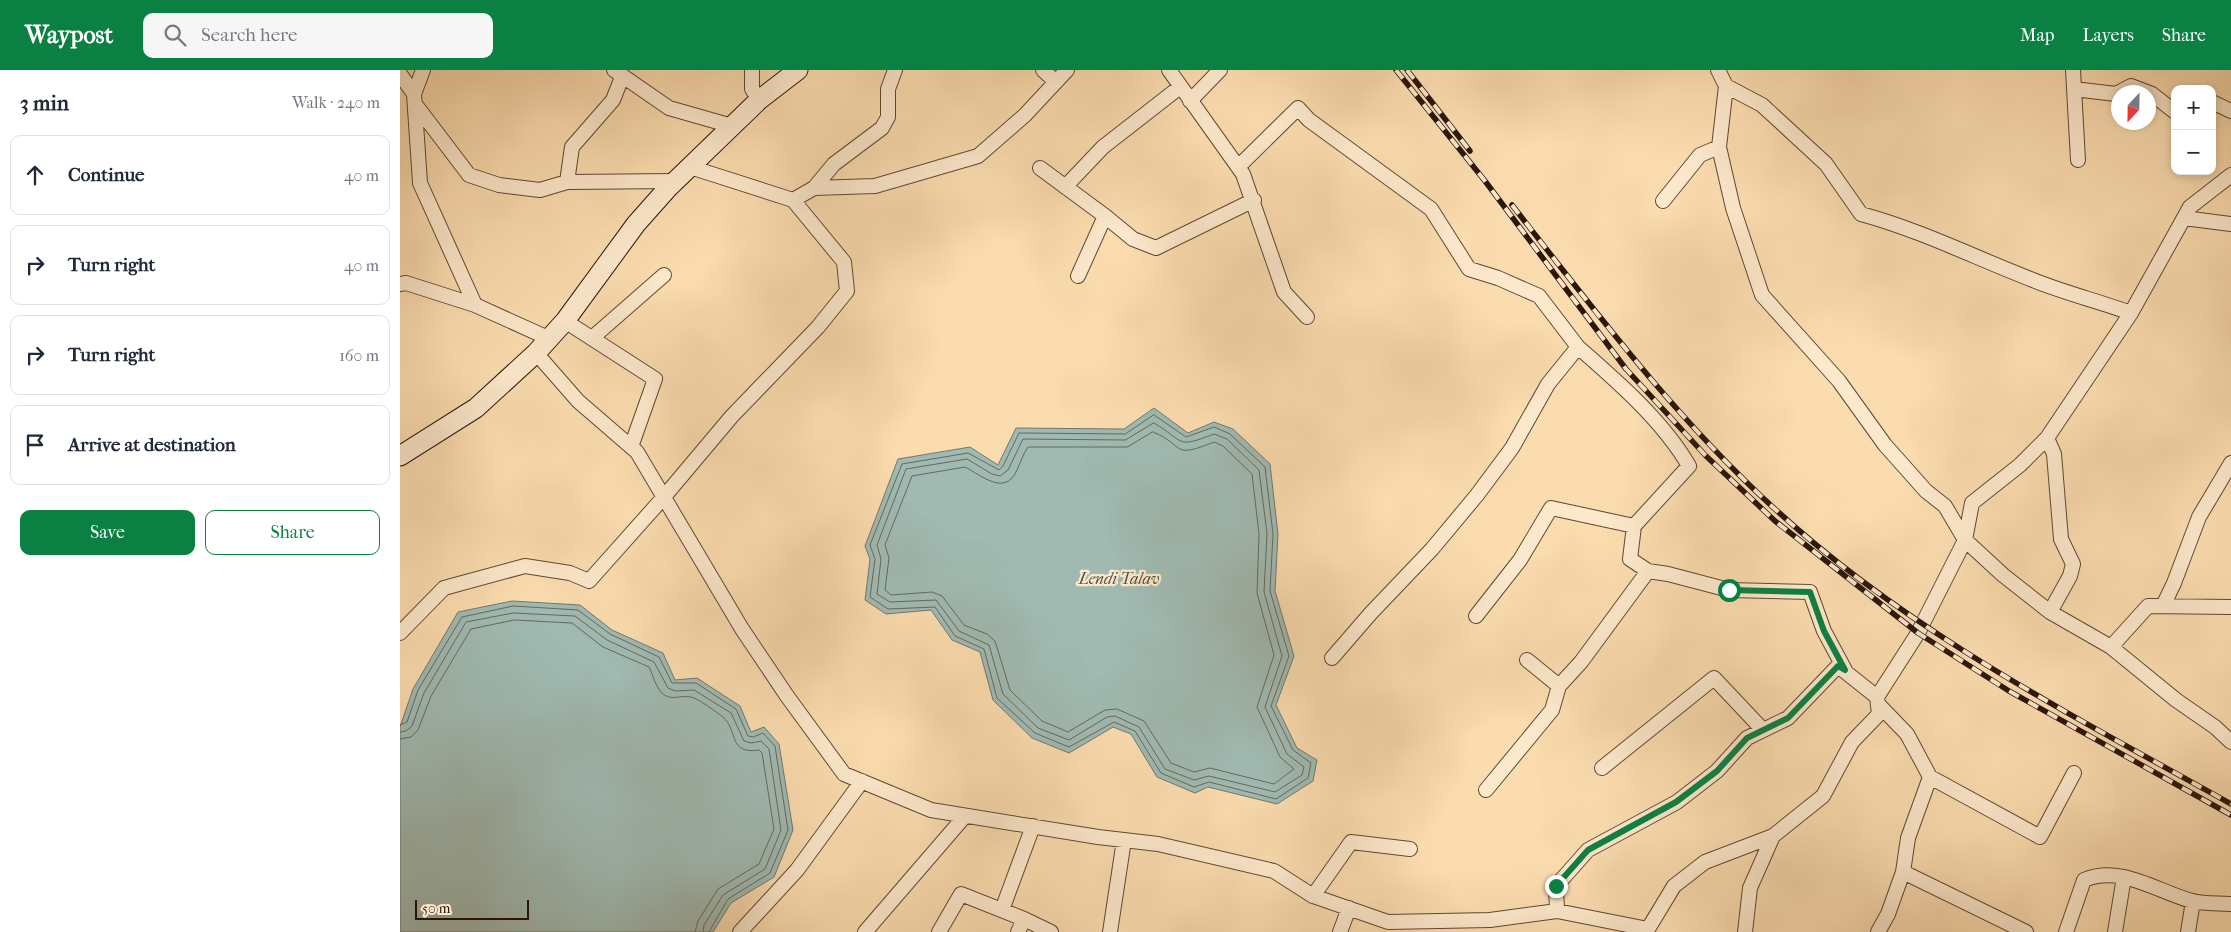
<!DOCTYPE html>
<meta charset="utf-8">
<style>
:root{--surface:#fff;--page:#f6f6f7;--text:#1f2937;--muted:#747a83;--line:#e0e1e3;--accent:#0b8043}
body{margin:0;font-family:"IM FELL French Canon",serif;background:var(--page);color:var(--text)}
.controls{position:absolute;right:15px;top:15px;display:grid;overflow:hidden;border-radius:10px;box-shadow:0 2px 8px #0003}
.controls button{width:45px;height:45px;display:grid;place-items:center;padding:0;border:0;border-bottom:1px solid var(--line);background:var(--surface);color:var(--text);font:25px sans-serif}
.compass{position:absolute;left:1711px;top:15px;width:45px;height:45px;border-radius:50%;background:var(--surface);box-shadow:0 2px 8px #0003;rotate:202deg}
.scale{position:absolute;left:15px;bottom:12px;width:114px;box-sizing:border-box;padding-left:5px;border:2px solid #2b160c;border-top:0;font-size:14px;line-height:18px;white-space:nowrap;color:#2b160c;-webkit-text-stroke:4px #fce8cb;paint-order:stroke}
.stop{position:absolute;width:15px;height:15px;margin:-11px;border:4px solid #0b8043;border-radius:50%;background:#fff}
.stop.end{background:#0b8043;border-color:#fff;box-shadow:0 1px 5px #0008}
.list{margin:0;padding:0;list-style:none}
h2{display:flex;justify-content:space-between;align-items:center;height:65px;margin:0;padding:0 20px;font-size:21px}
h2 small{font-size:16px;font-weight:400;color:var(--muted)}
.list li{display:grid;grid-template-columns:32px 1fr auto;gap:15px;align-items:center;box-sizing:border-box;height:80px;margin:0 10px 10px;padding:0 10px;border:1px solid var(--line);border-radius:10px}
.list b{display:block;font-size:19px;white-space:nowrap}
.list em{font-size:16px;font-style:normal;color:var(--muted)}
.actions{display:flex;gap:10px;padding:15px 20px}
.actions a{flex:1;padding:11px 0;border:1px solid var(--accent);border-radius:10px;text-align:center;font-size:18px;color:var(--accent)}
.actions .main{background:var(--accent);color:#fff}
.icon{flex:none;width:28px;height:28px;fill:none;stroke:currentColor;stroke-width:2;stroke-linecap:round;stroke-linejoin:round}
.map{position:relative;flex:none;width:1831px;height:862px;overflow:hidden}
header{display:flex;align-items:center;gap:30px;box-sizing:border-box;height:70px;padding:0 25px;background:var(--accent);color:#fff}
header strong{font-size:24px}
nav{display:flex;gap:28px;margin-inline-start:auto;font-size:18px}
.search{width:350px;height:45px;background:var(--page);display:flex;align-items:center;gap:12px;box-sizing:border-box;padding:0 18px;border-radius:10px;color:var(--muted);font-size:19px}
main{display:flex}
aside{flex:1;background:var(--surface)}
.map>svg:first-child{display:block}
.water{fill:#a0bab2;stroke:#717870}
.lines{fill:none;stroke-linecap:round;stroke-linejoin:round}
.shore{stroke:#66685f;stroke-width:1}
.street-casing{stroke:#5f4835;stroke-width:16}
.secondary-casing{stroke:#2b160c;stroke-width:21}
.street{stroke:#fce8cb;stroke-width:14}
.secondary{stroke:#fce8cb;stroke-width:19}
.rail-casing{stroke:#2b160c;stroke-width:5.5}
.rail{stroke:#fce8cb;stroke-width:4;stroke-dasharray:11;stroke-linecap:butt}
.route{stroke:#0b8043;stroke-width:6}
.labels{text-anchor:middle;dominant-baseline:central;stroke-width:4.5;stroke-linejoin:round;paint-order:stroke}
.water-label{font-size:16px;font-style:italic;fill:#544f46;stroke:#fce8cb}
</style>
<header>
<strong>Waypost</strong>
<div class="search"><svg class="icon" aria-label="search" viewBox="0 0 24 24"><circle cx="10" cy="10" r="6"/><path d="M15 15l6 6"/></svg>Search here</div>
<nav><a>Map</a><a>Layers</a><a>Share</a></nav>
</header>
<main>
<aside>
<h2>3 min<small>Walk · 240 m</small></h2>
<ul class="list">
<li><svg class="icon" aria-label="ahead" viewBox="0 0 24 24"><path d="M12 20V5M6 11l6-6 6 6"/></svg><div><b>Continue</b></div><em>40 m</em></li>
<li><svg class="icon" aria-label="right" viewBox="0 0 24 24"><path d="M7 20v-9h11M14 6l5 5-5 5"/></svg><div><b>Turn right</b></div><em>40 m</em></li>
<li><svg class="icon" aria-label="right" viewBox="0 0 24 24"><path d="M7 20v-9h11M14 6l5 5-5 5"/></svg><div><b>Turn right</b></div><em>160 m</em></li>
<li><svg class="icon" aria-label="arrive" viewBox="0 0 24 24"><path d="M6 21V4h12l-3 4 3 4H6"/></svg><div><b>Arrive at destination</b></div></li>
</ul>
<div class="actions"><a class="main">Save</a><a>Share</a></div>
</aside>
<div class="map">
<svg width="1831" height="862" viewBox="0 0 1831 862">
<rect width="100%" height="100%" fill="#fbdcaf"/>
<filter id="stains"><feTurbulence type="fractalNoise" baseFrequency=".004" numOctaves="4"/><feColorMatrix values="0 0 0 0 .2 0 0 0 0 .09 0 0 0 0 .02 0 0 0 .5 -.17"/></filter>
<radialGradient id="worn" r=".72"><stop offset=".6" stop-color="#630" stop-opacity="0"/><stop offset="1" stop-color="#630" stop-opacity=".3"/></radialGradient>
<path class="water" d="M754 338 788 363 814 352 833 359 870 394 878 464 875 521 894 586 876 635 897 678 917 690 913 711 877 734 808 717 795 723 757 707 731 664 713 657 669 683 632 668 593 630 580 582 552 570 531 540 486 544 465 530 470 489 465 476 498 389 570 377 598 395 616 358 724 359Z
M112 531 180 535 212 560 263 583 275 610 297 608 340 636 351 662 364 657 379 674 393 760 374 807 331 833 313 862H0V657L13 619 58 542Z"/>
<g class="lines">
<path class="shore" d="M754 345 786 367 814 357 830 364 865 397 873 464 870 521 889 586 871 636 893 680 911 693 908 708 876 729 809 712 794 717 761 703 735 661 714 652 669 677 635 663 597 628 584 579 555 566 535 537 488 539 470 527 475 489 470 475 502 394 568 383 599 400 603 396 619 363 725 364Z
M754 353C786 372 775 379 814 364L827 369 859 400 867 464 864 522 882 586 865 637 887 684 904 697 902 705 875 722 809 706 794 710 765 699 739 657 715 646 707 647 669 670 638 658 603 624 589 575 559 561 536 530 490 532 477 524 481 489 477 475 506 399 567 389 592 404 600 406 608 400 623 369 725 370Z
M753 362C786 375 770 390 814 372L823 376 852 404 859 464 857 523 874 585 857 637 880 687 894 699 874 714 810 698 794 702 771 693 744 651 717 639 705 640 668 662 642 651 610 620 595 571 587 564 564 555 542 526 532 522 491 525 485 520 489 488 485 475 512 406 565 397C581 405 604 426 616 402 620 394 623 384 628 377H727Z
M0 655 7 652 18 620 62 547 113 536 178 540 210 564 259 587 272 613H296L336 639 348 666 353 667 363 663 375 676 388 760 370 803 328 829 309 862
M0 662 6 661 12 656 24 623 66 552 113 543 175 546 207 570 254 592 268 618 275 621 294 620 331 643 344 671 351 673 361 671 369 679 381 760 365 799 323 825 304 855 303 862
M0 669 11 667 18 660 31 626 71 559 114 550 172 553 203 577 249 597C253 605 255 615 261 622 271 633 282 623 294 628 303 632 315 641 323 647 338 660 328 685 359 680L362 683 374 759 359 794 318 819 298 851 295 862"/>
<defs>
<path id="street" d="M23 0 14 24 20 113 75 235 148 268
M214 0 269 38 332 56
M352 0V19L359 30
M643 0 656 12
M769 0 843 104 884 222 907 247
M1318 0 1326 16 1319 77 1333 138 1362 225 1439 311 1485 375 1526 421 1545 436 1565 470 1603 505 1650 542 1711 577
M1673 0 1678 90
M0 4 14 24
M1326 16 1362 35 1426 94 1461 144C1520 160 1576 188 1633 210 1665 223 1698 231 1731 243
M1674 19 1716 24 1731 16 1752 24 1775 42
M790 31 820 0
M1812 32 1831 41
M15 34 69 105 99 115 140 120 167 112 275 111
M290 97 393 130 414 118 475 116 578 86 625 45 667 0
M838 97 898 38 909 50 1031 139 1069 199 1098 208 1139 226 1178 277
M640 98 705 146 678 206
M167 112 172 77 213 30 222 7
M665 117 703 77 780 17
M414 118 434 94 482 58 488 47V19L495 0
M1263 131 1300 85 1319 77
M705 146 733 169 756 178 854 130
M1784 148 1831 154
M0 214 6 213 75 235
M165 251 255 309 231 377
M192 268 264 205
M136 283 178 331 237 382 342 559 387 626 444 704 531 740 698 767 758 774 874 801 913 826 988 852 1090 850 1157 841 1248 859 1274 816 1305 792 1373 766 1423 726 1452 672 1479 644 1477 627 1518 563 1565 470 1572 433 1620 395 1647 368 1731 243 1790 137 1831 105
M1647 368 1654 384 1661 469 1673 494 1670 506 1650 542
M1763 536 1774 513 1799 447 1831 393
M1831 537 1748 536 1711 577 1776 630 1815 657 1831 672
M1076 546 1120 490 1151 438 1234 456
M0 563 44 518 125 496 170 503 189 511 263 428 332 346 418 257 447 221 444 192 393 130
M932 588 971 543 1032 479 1077 425 1112 378 1148 314 1178 277C1217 311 1263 351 1289 396L1234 456 1230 489 1248 501
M1127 590 1159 616
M1202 698 1314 608 1363 660
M1530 707 1640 767 1674 703
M1086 720 1152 640 1159 616 1181 592 1248 501 1268 504 1329 520 1410 522 1424 561 1445 600
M1503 802 1626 862
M913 826 951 772 1010 779
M602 840 633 756
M1157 841 1156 816 1188 780 1277 732 1317 701 1347 668 1388 648 1438 596 1477 627
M340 862 397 800 462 711
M465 862 565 746
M539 862 561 824 624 849 651 862
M618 862 624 849
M710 862 724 770
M940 862 949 838
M1345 862 1350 818 1373 766
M1478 862 1488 844 1503 802 1508 768 1530 707 1507 664 1480 636
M1666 862 1684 810C1720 794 1758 822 1792 831 1804 834 1818 833 1831 834
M1715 862 1724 807
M1788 862 1793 831"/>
<path id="secondary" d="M0 386 76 338 136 283 165 251 236 154 268 118 359 30 398 0"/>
</defs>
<use href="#street" class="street-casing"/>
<use href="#secondary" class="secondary-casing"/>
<use href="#street" class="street"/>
<use href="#secondary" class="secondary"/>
<defs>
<path id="rail" d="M996 0 1085 111 1226 299 1306 386 1375 451 1518 563 1609 621 1831 745
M1007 0 1070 81
M1112 135C1195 241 1276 349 1376 440 1510 563 1674 646 1831 734"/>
</defs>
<use href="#rail" class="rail-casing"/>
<use href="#rail" class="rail"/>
</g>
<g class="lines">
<path class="route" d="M1156 816 1188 780 1276 732 1317 701 1347 668 1388 648 1438 596 1445 600 1424 561 1410 522 1329 520"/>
</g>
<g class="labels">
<g class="water-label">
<text x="719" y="508">Lendi Talav</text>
</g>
</g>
<rect width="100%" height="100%" filter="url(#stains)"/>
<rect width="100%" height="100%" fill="url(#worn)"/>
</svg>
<div class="controls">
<button>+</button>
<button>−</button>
</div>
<svg class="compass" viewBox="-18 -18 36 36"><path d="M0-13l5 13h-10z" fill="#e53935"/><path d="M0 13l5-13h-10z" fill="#747a83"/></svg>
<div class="scale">50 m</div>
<div class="stop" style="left:1329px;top:520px"></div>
<div class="stop end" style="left:1156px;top:816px"></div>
</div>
</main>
